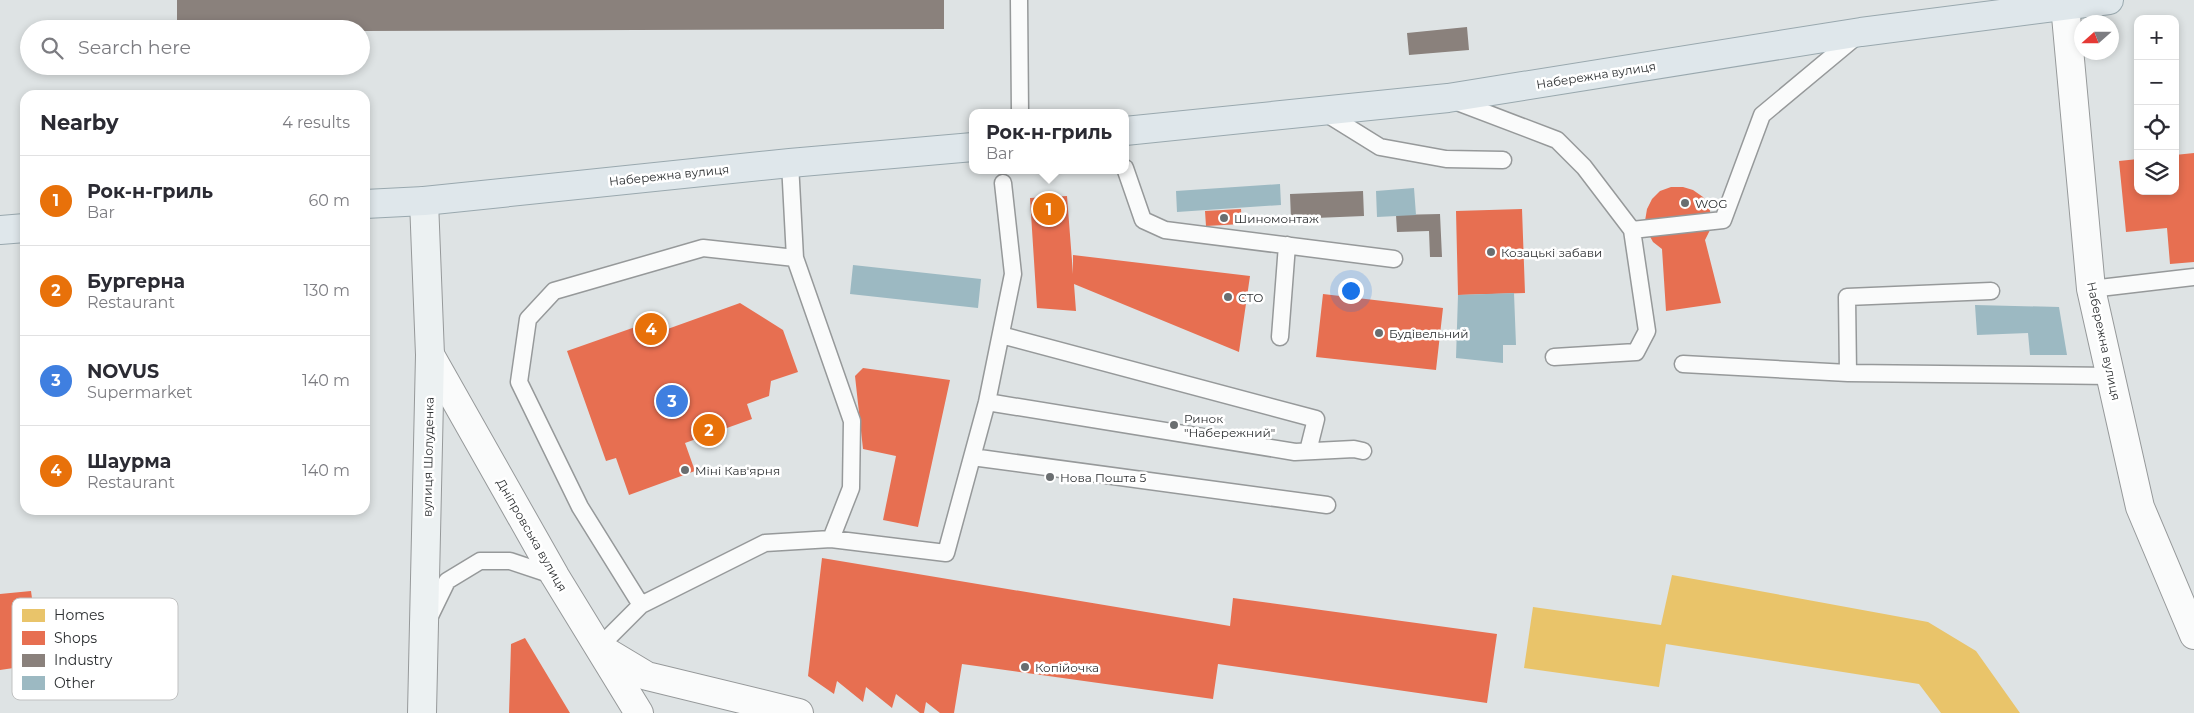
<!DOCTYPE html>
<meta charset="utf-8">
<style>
:root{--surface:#fff;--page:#f2f2f3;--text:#2b2b33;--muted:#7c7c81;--line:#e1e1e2;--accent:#1a73e8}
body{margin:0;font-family:Montserrat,sans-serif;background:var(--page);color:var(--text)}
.controls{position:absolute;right:15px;top:15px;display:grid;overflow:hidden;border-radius:10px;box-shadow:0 2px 8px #0003}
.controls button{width:45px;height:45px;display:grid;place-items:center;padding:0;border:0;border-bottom:1px solid var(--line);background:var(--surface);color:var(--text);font:25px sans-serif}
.compass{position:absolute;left:2074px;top:15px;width:45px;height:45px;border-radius:50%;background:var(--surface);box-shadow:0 2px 8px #0003;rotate:249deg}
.you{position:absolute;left:1350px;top:290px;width:18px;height:18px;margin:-12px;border:4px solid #fff;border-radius:50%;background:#1a73e8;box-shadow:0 0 0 8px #1a73e833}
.badge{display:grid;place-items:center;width:32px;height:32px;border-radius:50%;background:var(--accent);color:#fff;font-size:16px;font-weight:700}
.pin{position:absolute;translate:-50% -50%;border:2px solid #fff;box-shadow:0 1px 5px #0006}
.popup{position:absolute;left:969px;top:109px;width:160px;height:65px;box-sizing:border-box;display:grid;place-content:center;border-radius:10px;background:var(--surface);filter:drop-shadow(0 1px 4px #0005);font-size:16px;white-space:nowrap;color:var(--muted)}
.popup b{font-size:19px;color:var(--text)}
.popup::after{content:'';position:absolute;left:50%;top:100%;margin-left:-10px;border:10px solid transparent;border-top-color:var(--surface)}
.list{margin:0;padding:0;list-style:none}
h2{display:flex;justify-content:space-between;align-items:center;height:65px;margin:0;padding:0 20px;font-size:21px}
h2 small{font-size:16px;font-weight:400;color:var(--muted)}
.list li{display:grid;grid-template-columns:32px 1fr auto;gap:15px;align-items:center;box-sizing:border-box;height:90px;padding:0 20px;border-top:1px solid var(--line)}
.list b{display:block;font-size:19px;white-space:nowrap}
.list p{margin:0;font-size:16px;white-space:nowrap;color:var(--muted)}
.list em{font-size:16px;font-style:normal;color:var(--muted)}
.icon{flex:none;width:28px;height:28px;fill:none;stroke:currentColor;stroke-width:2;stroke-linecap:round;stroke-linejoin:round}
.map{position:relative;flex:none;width:2194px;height:713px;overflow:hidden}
.search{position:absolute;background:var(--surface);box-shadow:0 2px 8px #0003;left:20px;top:20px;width:350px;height:55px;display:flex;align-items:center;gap:12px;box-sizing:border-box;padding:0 18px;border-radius:28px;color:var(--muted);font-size:19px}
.panel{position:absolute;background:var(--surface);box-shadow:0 2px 8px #0003;left:20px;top:90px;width:350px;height:425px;border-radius:15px}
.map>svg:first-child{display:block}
.homes{fill:#e9c46a}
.shops{fill:#e76f51}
.industry{fill:#8a817c}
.building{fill:#9cb9c2}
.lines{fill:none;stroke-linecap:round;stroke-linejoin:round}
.service-casing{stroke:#96999a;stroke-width:19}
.minor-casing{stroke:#96999a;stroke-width:30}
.secondary-casing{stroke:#96999a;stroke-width:30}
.primary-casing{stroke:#99a8ae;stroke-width:30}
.service{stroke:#fafbfb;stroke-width:16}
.minor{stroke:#fafbfb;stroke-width:28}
.secondary{stroke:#ecf1f2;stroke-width:28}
.primary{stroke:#dfe7eb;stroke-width:28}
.poi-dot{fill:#6a6e70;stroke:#fff;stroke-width:2}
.labels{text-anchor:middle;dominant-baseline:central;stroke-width:5;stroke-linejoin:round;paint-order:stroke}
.street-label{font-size:12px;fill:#2c2f31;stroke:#fff}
.poi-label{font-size:12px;fill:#2c2f31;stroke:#fff;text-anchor:start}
.key{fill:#fff;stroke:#c0c1c1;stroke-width:1}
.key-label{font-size:14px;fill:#2c2f31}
</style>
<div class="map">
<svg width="2194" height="713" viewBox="0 0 2194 713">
<rect width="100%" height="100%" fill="#dee3e4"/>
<path class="homes" d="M1672 575 1928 622 1976 651 2020 713H1941L1919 684 1666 644 1659 687 1524 668 1533 607 1661 625Z"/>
<path class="shops" d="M2194 153V262L2170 264 2167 228 2126 232 2119 161 2138 159V191H2175V155Z
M1671 187H1683L1693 190 1703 197 1709 207 1712 219 1710 230 1705 240 1721 303 1666 311 1662 249 1653 242 1647 231 1645 221 1647 209 1652 199 1660 191Z
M1067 196 1073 274V255L1250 276 1239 352 1074 284 1076 311 1037 308 1030 198Z
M1241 209 1242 224 1206 226 1205 211Z
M1522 209 1525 293 1458 295 1456 211Z
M1323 294 1443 308 1436 370 1316 357Z
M740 303 783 330 798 372 771 381 769 396 747 404 752 419 685 443 695 471 629 495 616 458 606 461 567 351 658 319 662 331Z
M863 368 950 380 918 527 883 520 896 456 863 449 855 376Z
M822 558 1230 626 1233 598 1497 634 1487 703 1218 664 1213 699 962 664 954 713H940L926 702 924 713H920L896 694 892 708 866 687 863 702 837 681 834 694 808 676Z
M31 591 41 664 0 670V594Z
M525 638 570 713H509L511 644Z"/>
<path class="industry" d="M177 0H944V29L361 31V29H177Z
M1467 27 1469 50 1409 55 1407 33Z
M1363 191 1364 216 1291 219 1290 194Z
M1440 214 1442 257H1430L1429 231 1397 232 1396 215Z"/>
<path class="building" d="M1280 184 1281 205 1177 212 1176 191Z
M1414 188 1416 215 1377 217 1376 191Z
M853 265 981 279 978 308 850 294Z
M1514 293 1516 345H1503V363L1456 358 1458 295Z
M1975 305 2059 307 2067 355H2030L2028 333 1977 335Z"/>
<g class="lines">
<defs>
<path id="service" d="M1019 0 1020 113
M1452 100 1557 140 1584 167 1632 230 1723 220 1762 115 1858 35
M1322 111 1380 147 1446 159 1503 160
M1125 168 1143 220 1165 230 1394 259
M795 258 852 421 851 488 831 539
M2091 289 2194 277
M1991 291 1847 297 1848 373 2111 376
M1001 335 1316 419 1308 451
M1280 337 1287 245
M1554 357 1636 352 1647 331 1632 230
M1683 364 1848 373
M987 402 1295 452 1354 449 1363 451
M972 457 1327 505
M641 605 580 507 519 382 528 319 554 291 703 248 795 258 790 163
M429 618 447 581 480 561H510L555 576
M599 647 641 605 765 543 831 539 946 553 987 402 1013 274 1003 183"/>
<path id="minor" d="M2065 5 2091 289 2140 507 2194 635
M430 355 555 576 639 713
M602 649 647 676 799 713"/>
<path id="secondary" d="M422 713 430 355 424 201"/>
<path id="primary" d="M1125 131 1448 98 1861 32 2109 0
M365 204 424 201 790 163 973 147
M0 230 25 228"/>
</defs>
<use href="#service" class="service-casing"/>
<use href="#minor" class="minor-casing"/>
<use href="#secondary" class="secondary-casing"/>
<use href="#primary" class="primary-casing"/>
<use href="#service" class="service"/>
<use href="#minor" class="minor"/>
<use href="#secondary" class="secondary"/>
<use href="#primary" class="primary"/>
</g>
<g class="poi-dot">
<circle cx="1685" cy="203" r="5"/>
<circle cx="1224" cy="218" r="5"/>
<circle cx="1491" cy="252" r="5"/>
<circle cx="1228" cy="297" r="5"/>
<circle cx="1379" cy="333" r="5"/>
<circle cx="1174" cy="425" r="5"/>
<circle cx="685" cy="470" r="5"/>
<circle cx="1050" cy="477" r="5"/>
<circle cx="1025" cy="667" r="5"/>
</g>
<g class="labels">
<g class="street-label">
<text transform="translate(1596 75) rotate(-9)">Набережна вулиця</text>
<text transform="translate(669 175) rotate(-6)">Набережна вулиця</text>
<text transform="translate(2104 341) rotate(78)">Набережна вулиця</text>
<text transform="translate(428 457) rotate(-89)">вулиця Шолуденка</text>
<text transform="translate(532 535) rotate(60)">Дніпровська вулиця</text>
</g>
<g class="poi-label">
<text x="1695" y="203">WOG</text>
<text x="1234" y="218">Шиномонтаж</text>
<text x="1501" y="252">Козацькі забави</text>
<text x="1238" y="297">СТО</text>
<text x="1389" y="333">Будівельний</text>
<text x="1184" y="418">Ринок<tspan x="1184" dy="14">"Набережний"</tspan></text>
<text x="695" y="470">Міні Кав'ярня</text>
<text x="1060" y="477">Нова Пошта 5</text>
<text x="1035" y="667">Копійочка</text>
</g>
</g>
<rect x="12" y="598" width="166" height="102" rx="8" class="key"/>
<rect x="22" y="609" width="23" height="13" fill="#e9c46a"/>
<rect x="22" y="631" width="23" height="14" fill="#e76f51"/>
<rect x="22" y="654" width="23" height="13" fill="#8a817c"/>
<rect x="22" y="676" width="23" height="14" fill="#9cb9c2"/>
<g class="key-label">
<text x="54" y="620">Homes</text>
<text x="54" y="643">Shops</text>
<text x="54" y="665">Industry</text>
<text x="54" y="688">Other</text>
</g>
</svg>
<div class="controls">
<button>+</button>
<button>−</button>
<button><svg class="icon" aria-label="locate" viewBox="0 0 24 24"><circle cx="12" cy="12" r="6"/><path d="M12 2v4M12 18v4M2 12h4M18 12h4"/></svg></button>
<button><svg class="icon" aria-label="layers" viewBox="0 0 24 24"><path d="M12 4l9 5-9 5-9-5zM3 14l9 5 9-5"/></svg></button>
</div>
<svg class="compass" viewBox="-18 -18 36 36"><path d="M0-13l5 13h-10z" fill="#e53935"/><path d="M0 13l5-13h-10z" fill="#7c7c81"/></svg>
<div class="you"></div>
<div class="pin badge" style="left:1049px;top:209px;background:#e8710a">1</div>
<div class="popup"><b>Рок-н-гриль</b>Bar</div>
<div class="pin badge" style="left:709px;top:430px;background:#e8710a">2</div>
<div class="pin badge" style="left:672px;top:401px;background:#3f7fe0">3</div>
<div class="pin badge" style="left:651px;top:329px;background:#e8710a">4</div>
<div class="search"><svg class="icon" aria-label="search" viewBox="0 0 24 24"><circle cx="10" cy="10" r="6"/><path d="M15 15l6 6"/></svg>Search here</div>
<section class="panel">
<h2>Nearby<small>4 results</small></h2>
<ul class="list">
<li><span class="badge" style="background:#e8710a">1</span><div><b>Рок-н-гриль</b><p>Bar</p></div><em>60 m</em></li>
<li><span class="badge" style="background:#e8710a">2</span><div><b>Бургерна</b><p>Restaurant</p></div><em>130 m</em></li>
<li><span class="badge" style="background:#3f7fe0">3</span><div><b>NOVUS</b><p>Supermarket</p></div><em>140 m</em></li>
<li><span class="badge" style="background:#e8710a">4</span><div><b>Шаурма</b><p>Restaurant</p></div><em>140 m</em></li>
</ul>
</section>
</div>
